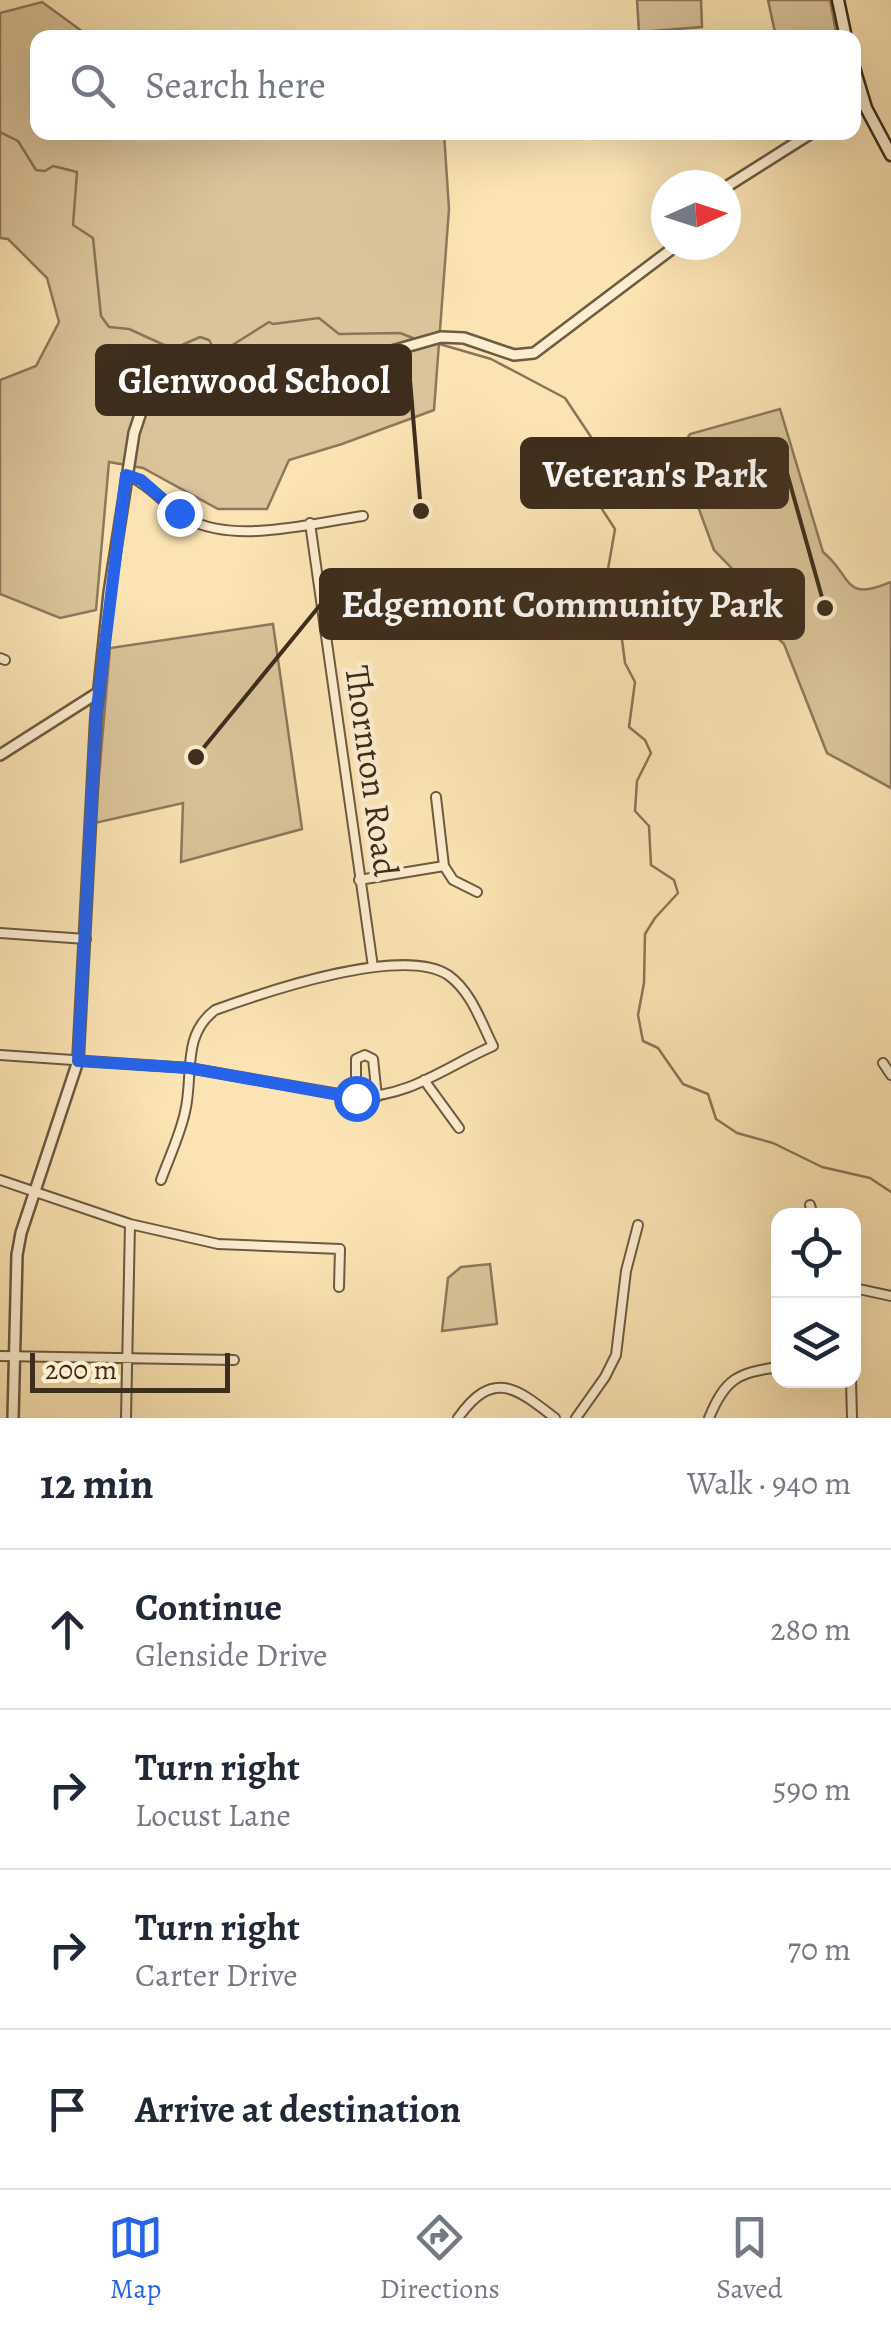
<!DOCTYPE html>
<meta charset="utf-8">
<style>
:root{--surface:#fff;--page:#f2f2f3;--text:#1f2937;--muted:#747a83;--line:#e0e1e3;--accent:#2563eb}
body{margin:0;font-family:Alegreya,serif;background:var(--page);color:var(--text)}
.controls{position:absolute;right:30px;bottom:30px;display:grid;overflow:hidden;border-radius:20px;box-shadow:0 10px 40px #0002}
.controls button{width:90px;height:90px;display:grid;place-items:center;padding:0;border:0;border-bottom:2px solid var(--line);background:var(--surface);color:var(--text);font:50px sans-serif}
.compass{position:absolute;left:651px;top:170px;width:90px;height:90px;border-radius:50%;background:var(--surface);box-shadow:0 10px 40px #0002;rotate:87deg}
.scale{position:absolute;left:30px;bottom:25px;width:200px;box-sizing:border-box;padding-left:10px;border:5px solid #3d2d1d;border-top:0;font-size:28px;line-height:35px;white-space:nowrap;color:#3d2d1d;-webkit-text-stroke:8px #fcedce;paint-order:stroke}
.stop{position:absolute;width:30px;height:30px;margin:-22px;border:8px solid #2563eb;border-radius:50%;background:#fff}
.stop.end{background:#2563eb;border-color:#fff;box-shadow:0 2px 10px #0008}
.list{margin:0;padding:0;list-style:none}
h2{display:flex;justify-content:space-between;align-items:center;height:130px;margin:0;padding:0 40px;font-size:42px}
h2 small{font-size:32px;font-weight:400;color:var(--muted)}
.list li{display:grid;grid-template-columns:65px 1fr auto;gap:30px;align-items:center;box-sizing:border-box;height:160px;padding:0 40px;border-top:2px solid var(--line)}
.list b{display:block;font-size:38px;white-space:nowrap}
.list p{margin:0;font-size:32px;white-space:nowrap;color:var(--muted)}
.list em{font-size:32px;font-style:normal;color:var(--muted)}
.icon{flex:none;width:55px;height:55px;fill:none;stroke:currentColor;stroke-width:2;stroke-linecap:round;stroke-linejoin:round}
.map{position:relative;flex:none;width:891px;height:1418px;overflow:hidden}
.search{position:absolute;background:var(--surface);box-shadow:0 10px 40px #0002;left:30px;right:30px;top:30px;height:110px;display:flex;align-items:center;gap:25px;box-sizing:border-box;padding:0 35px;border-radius:20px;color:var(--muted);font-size:38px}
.sheet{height:770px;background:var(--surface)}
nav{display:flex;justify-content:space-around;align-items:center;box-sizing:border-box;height:140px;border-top:2px solid var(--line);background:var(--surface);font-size:28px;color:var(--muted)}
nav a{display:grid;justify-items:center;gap:5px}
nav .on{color:var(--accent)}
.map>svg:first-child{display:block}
.green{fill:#dbc49a;stroke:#8c785c;stroke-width:2.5}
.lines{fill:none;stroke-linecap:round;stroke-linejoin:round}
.stream{stroke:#887558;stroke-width:2.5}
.minor-casing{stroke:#6c5a42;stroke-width:12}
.tertiary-casing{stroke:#6c5a42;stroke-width:14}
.secondary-casing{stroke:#3d2d1d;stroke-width:15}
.minor{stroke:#fcedce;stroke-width:8}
.tertiary{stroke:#fcedce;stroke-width:9}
.secondary{stroke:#fcedce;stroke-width:10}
.route{stroke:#2563eb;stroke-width:12}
.labels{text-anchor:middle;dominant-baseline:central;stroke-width:9;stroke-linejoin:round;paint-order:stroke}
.street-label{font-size:35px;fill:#3d2d1d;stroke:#fcedce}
.leader{fill:none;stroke:#3d2d1d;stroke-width:4}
.callout-dot{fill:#3d2d1d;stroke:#fcedce;stroke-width:4}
.callout{fill:#3d2d1d;stroke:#3d2d1d;stroke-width:4}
.callout-label{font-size:38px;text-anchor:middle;font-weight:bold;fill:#fff}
</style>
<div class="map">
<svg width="891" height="1418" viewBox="0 0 891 1418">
<rect width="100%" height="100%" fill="#fbe3b3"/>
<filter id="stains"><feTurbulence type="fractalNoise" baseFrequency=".002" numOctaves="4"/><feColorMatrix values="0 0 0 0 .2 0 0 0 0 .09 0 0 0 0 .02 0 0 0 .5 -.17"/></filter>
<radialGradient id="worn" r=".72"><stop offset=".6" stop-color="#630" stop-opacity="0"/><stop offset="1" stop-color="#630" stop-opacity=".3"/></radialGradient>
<path class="green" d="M637 0H701L702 27 639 32Z
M768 0H830L837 37H776Z
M42 2 90 37 38 38V132L444 133 449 209 434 410 342 444 289 460 267 509H218L143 468 109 462 96 610 60 618 0 594V380L36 366 59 322 47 278 8 239 0 238V13Z
M780 409 823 552C853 576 842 603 891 582V788L827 753 784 644 766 627 749 586 714 550 678 452 690 434Z
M273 624 302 829 181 862 183 803 95 823 110 648Z
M490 1264 497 1324 442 1331 448 1278 461 1267Z"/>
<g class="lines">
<path class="stream" d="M0 132 18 141 36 170 45 171 53 166 77 172 73 225 93 238 101 316 109 327 129 329 173 349 200 337 209 340 214 349 223 351 269 322 273 324 319 318 339 334 400 333 418 340
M436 343 491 359 565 398 593 440 596 500 615 529 607 575 620 624 625 663 635 682 629 727 645 740 651 753 637 781 635 811 649 826 651 865 674 880 678 893 655 918 645 934 644 983 638 1015 643 1041 658 1048 683 1084 708 1094 716 1119 737 1133 773 1143 822 1167 870 1178 891 1192"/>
<defs>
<path id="minor" d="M126 475C152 485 166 508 190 520 237 544 313 523 363 516
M310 523 373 967
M0 658 5 660
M436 797 444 866 453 880 477 892
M359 880 444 866
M0 933 86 939
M0 1055 189 1068 356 1097C410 1097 445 1067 493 1046 481 1022 471 991 448 975 402 945 265 992 215 1010 181 1036 194 1075 185 1112 180 1135 169 1158 161 1180
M883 1063 891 1075
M424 1080 459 1128
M356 1097V1059L365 1055 373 1059 377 1097
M0 1180 130 1224 218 1244 340 1249 339 1287
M810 1205 813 1216
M854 1288 891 1296
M0 1356 234 1360
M851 1380 852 1418
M126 1418 130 1224
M458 1418C493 1369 515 1387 555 1418
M576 1418 605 1377 616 1355 626 1271 638 1225
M709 1418C725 1379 737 1373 778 1367"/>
<path id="tertiary" d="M854 109 864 103
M726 187 813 132
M0 755 99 692
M13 1418 17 1255 21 1233 78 1061 96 716 109 593 134 433 150 385 165 371 189 367 233 378 252 377 367 358 441 337 464 338 514 355 534 353 677 245"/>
<path id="secondary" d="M838 0 846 38
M854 68 866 108 891 155"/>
</defs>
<use href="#minor" class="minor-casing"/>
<use href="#tertiary" class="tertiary-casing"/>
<use href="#secondary" class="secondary-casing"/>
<use href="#minor" class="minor"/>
<use href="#tertiary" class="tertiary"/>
<use href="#secondary" class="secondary"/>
</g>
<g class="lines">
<path class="route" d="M179 513 141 480 126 475 96 716 78 1061 189 1068 356 1098"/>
</g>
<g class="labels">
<g class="street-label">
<text transform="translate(372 771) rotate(82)">Thornton Road</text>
</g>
</g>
<path class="leader" d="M421 511L410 380M825 608L787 473M196 757L321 604"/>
<g class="callout-dot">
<circle cx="421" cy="511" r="10"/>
<circle cx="825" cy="608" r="10"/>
<circle cx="196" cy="757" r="10"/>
</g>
<g class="callout">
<rect x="97" y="346" width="313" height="68" rx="10"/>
<rect x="522" y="439" width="265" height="68" rx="10"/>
<rect x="321" y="570" width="482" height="68" rx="10"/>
</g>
<g class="callout-label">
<text x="254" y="393">Glenwood School</text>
<text x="655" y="487">Veteran's Park</text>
<text x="562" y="617">Edgemont Community Park</text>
</g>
<rect width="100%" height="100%" filter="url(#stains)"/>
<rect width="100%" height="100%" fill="url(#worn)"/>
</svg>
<div class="controls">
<button><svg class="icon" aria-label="locate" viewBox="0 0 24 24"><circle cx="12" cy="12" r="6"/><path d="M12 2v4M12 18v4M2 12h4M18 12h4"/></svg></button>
<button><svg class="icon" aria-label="layers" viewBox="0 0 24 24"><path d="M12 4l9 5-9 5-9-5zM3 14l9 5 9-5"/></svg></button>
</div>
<svg class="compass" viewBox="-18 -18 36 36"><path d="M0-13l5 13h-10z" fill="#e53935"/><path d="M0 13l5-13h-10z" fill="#747a83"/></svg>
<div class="scale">200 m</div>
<div class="stop" style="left:356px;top:1098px"></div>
<div class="stop end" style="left:179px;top:513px"></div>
<div class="search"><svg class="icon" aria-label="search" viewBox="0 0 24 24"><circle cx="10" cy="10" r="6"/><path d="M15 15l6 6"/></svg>Search here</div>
</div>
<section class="sheet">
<h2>12 min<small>Walk · 940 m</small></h2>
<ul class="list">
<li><svg class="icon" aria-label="ahead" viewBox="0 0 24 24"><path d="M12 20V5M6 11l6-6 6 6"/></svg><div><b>Continue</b><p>Glenside Drive</p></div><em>280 m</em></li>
<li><svg class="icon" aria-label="right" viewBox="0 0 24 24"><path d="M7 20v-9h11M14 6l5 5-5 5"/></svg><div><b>Turn right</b><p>Locust Lane</p></div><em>590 m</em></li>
<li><svg class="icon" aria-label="right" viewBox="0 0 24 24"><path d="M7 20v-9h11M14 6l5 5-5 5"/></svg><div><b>Turn right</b><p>Carter Drive</p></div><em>70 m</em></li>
<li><svg class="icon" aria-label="arrive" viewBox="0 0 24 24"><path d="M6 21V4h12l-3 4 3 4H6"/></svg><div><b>Arrive at destination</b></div></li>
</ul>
</section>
<nav>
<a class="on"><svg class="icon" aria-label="map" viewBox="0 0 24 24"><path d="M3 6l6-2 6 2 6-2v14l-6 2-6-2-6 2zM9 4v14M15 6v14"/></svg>Map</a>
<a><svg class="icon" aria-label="directions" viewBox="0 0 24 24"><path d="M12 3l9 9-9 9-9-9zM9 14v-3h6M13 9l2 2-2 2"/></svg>Directions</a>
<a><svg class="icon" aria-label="saved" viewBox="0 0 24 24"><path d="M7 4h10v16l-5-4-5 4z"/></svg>Saved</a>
</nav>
